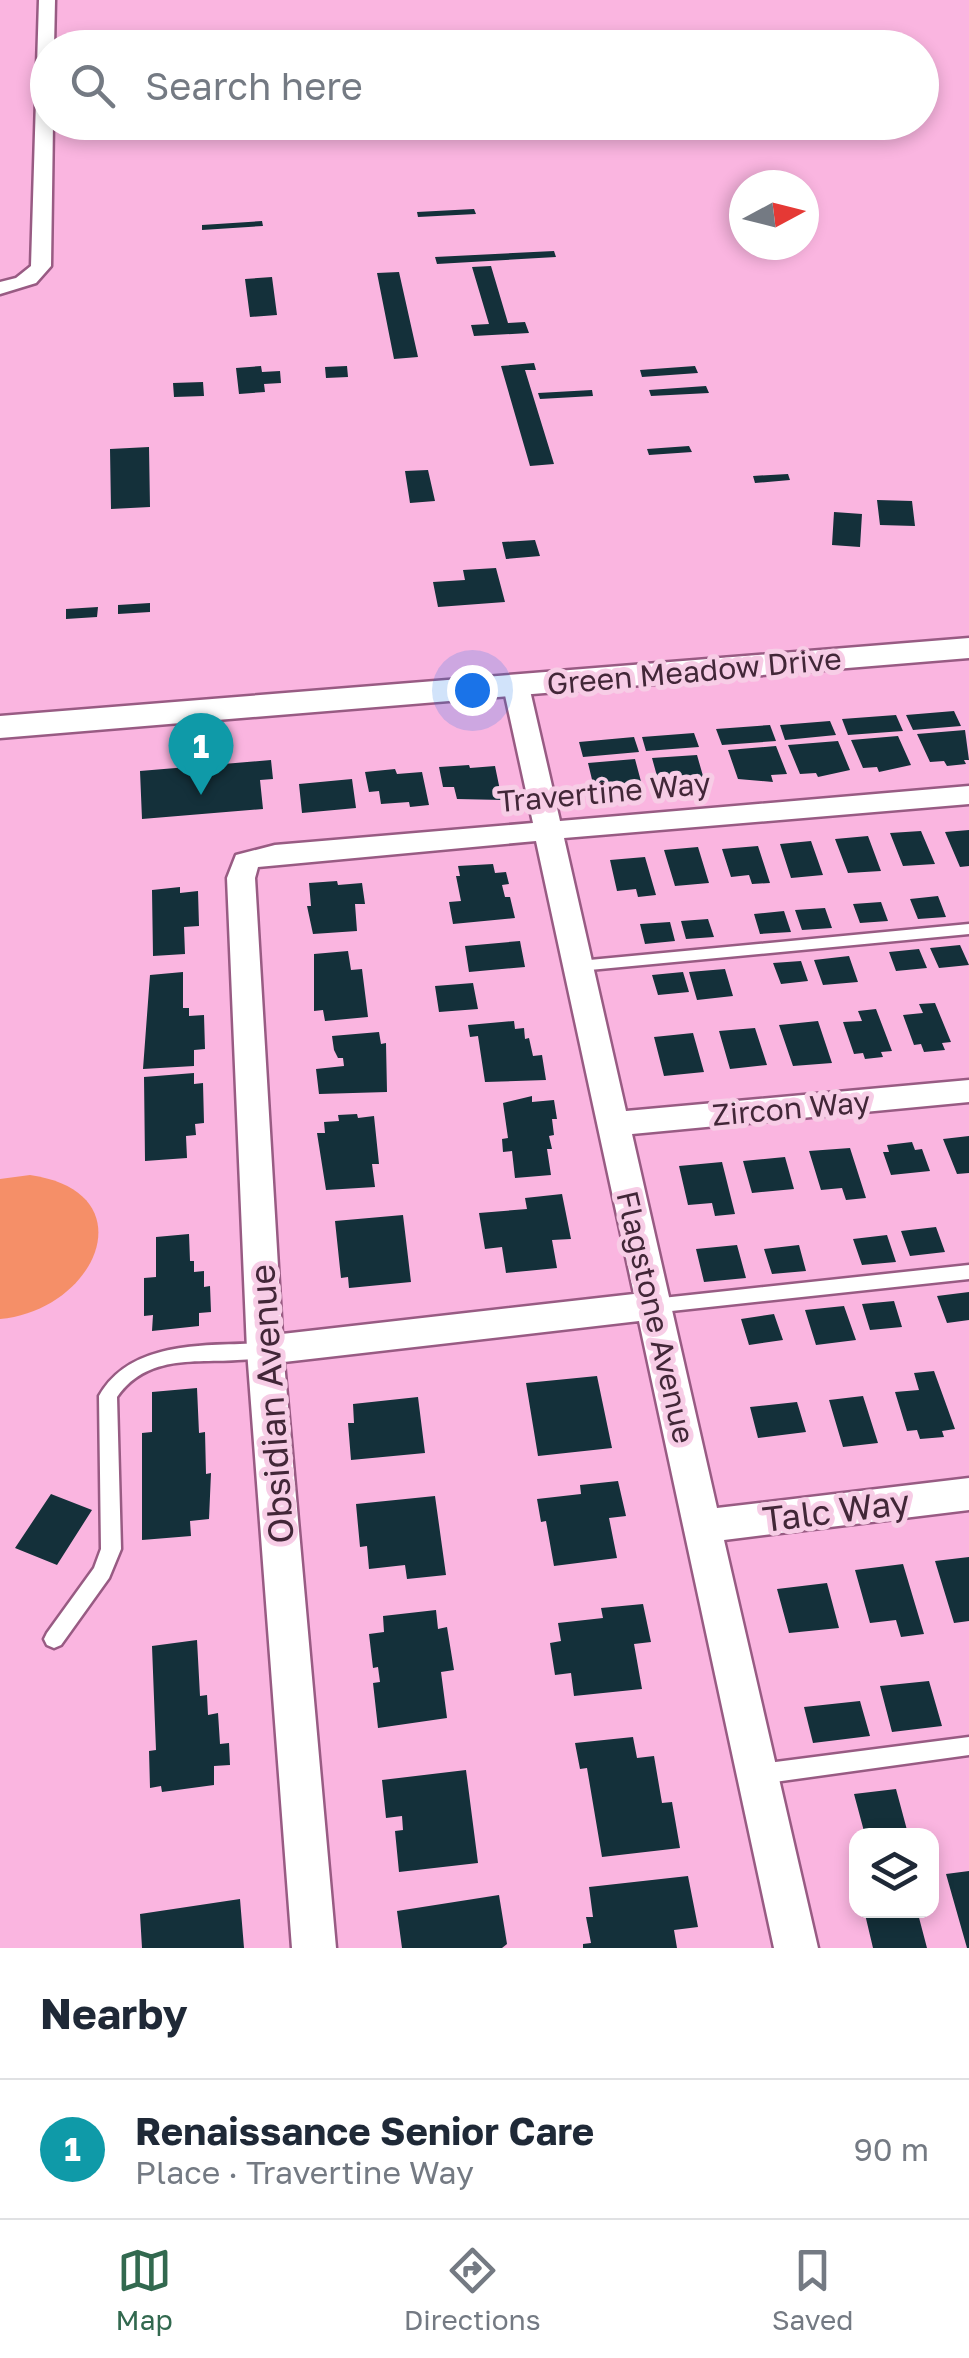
<!DOCTYPE html>
<meta charset="utf-8">
<style>
:root{--surface:#fff;--page:#f2f2f3;--text:#1f2937;--muted:#747a83;--line:#e0e1e3;--accent:#32694f}
body{margin:0;font-family:"Golos Text",sans-serif;background:var(--page);color:var(--text)}
.controls{position:absolute;right:30px;bottom:30px;display:grid;overflow:hidden;border-radius:20px;box-shadow:0 5px 15px #0003}
.controls button{width:90px;height:90px;display:grid;place-items:center;padding:0;border:0;border-bottom:2px solid var(--line);background:var(--surface);color:var(--text);font:50px sans-serif}
.compass{position:absolute;left:729px;top:170px;width:90px;height:90px;border-radius:50%;background:var(--surface);box-shadow:0 5px 15px #0003;rotate:83deg}
.you{position:absolute;left:472px;top:690px;width:35px;height:35px;margin:-25px;border:8px solid #fff;border-radius:50%;background:#1a73e8;box-shadow:0 0 0 15px #1a73e833}
.badge{display:grid;place-items:center;width:65px;height:65px;border-radius:50%;background:var(--accent);color:#fff;font-size:32px;font-weight:700}
.pin{position:absolute;translate:-50% -82px;filter:drop-shadow(0 2px 5px #0008)}
.pin::after{content:'';position:absolute;top:52px;width:35px;height:30px;background:inherit;clip-path:polygon(0 0,100% 0,50% 100%)}
.list{margin:0;padding:0;list-style:none}
h2{display:flex;justify-content:space-between;align-items:center;height:130px;margin:0;padding:0 40px;font-size:42px}
h2 small{font-size:32px;font-weight:400;color:var(--muted)}
.list li{display:grid;grid-template-columns:65px 1fr auto;gap:30px;align-items:center;box-sizing:border-box;height:140px;padding:0 40px;border-top:2px solid var(--line)}
.list b{display:block;font-size:38px;white-space:nowrap}
.list p{margin:0;font-size:32px;white-space:nowrap;color:var(--muted)}
.list em{font-size:32px;font-style:normal;color:var(--muted)}
.icon{flex:none;width:55px;height:55px;fill:none;stroke:currentColor;stroke-width:2;stroke-linecap:round;stroke-linejoin:round}
.map{position:relative;flex:none;width:969px;height:1948px;overflow:hidden}
.search{position:absolute;background:var(--surface);box-shadow:0 5px 15px #0003;left:30px;right:30px;top:30px;height:110px;display:flex;align-items:center;gap:25px;box-sizing:border-box;padding:0 35px;border-radius:55px;color:var(--muted);font-size:38px}
.sheet{height:270px;background:var(--surface)}
nav{display:flex;justify-content:space-around;align-items:center;box-sizing:border-box;height:140px;border-top:2px solid var(--line);background:var(--surface);font-size:28px;color:var(--muted)}
nav a{display:grid;justify-items:center;gap:5px}
nav .on{color:var(--accent)}
.map>svg:first-child{display:block}
.green{fill:#f58f68}
.building{fill:#14303a}
.lines{fill:none;stroke-linecap:round;stroke-linejoin:round}
.lane-casing{stroke:#985b83;stroke-width:5}
.street-casing{stroke:#985b83;stroke-width:5}
.secondary-casing{stroke:#985b83;stroke-width:5}
.lane{fill:#fff;fill-rule:evenodd}
.street{fill:#fff;fill-rule:evenodd}
.secondary{fill:#fff;fill-rule:evenodd}
.labels{text-anchor:middle;dominant-baseline:central;stroke-width:10;stroke-linejoin:round;paint-order:stroke}
.street-label{font-size:30px;fill:#422738;stroke:#f7cde6}
.near-street-label{font-size:35px;fill:#422738;stroke:#f7cde6}
</style>
<div class="map">
<svg width="969" height="1948" viewBox="0 0 969 1948">
<rect width="100%" height="100%" fill="#fab5e0"/>
<path class="green" d="M30 1175C148 1192 97 1310 0 1319V1179Z"/>
<path class="building" d="M474 209 476 214 418 217 417 212Z
M262 221 263 226 202 230V225Z
M554 251 556 257 437 264 435 257Z
M491 266 508 323 525 322 529 333 474 336 471 325 489 324 472 267Z
M399 272 418 357 394 359 377 273Z
M272 277 277 315 250 317 245 279Z
M534 363 536 370H525L554 464 530 466 501 366Z
M261 366 262 372 280 371 281 383 264 384 265 392 239 394 236 368Z
M347 366 348 377 326 378 325 367Z
M695 366 698 373 642 377 640 370Z
M203 382 204 396 174 397 173 383Z
M706 386 709 393 651 396 649 390Z
M592 390 593 396 540 399 538 393Z
M689 446 692 452 649 455 647 449Z
M149 447 150 507 111 509 110 449Z
M428 470 435 501 410 503 405 471Z
M788 474 790 480 755 483 753 476Z
M877 500 912 501 915 526 880 525Z
M834 512 862 514 860 547 832 545Z
M535 540 540 556 506 559 502 542Z
M496 568 505 602 438 607 433 582 465 580 463 570Z
M150 603V612L118 614V605Z
M98 607 97 617 66 619V609Z
M954 711 961 726 913 730 906 715Z
M896 715 903 731 848 735 842 719Z
M830 721 836 735 785 740 780 725Z
M770 725 776 741 722 745 716 729Z
M965 730 969 760H964L966 764 947 766 944 761 930 762 917 734Z
M694 733 699 747 646 751 642 737Z
M898 736 911 765 879 772 877 767 863 768 851 740Z
M634 737 639 752 583 757 579 742Z
M838 741 850 770 818 777 816 773 800 774 788 745Z
M776 746 787 774 771 775 773 782 738 779 728 750Z
M697 755 705 783H693L695 788 660 787 652 758Z
M635 759 643 789 628 790 629 794 595 792 588 763Z
M271 760 273 779 260 780 263 809 142 819 140 771Z
M469 765 470 768 495 766 502 800 457 799 454 787H443L439 767Z
M395 769 397 774 422 772 429 805 410 807 409 802 381 804 379 791 369 792 365 772Z
M352 779 356 808 302 813 299 784Z
M969 830V866L960 867 945 832Z
M921 831 935 864 903 866 890 833Z
M868 836 881 871 848 873 835 839Z
M811 841 823 875 791 878 780 844Z
M758 846 770 883 752 884 749 875 731 877 722 849Z
M698 847 709 883 675 886 664 850Z
M645 857 656 895 638 897 636 889 617 891 610 860Z
M493 864 495 873 506 872 509 884 502 885 505 897H510L515 918 453 924 449 902 461 901 456 876H460L458 866Z
M337 881 338 885 362 883 365 904H355L357 931 313 934 307 906H311L309 883Z
M180 887V893L198 891 199 926 184 927 185 954 153 956 152 890Z
M938 896 946 917 918 919 910 899Z
M881 902 888 921 860 923 853 904Z
M825 908 832 928 802 930 795 910Z
M784 911 791 932 760 934 754 914Z
M708 919 714 937 686 939 681 921Z
M670 922 675 941 645 944 640 924Z
M520 941 525 967 469 972 465 946Z
M960 945 969 965 939 968 930 948Z
M919 949 927 968 896 971 889 952Z
M348 951 351 970 362 969 368 1017 325 1021 323 1010 314 1011V954Z
M849 956 858 982 823 985 814 960Z
M801 961 808 981 781 984 773 963Z
M725 969 733 996 697 1000 689 972Z
M183 972V1008H189V1016L204 1015 205 1049 194 1050V1066L143 1069 150 975Z
M683 972 689 992 658 995 652 975Z
M473 983 478 1009 439 1012 435 986Z
M935 1003 951 1042 942 1043 945 1050 924 1052 921 1044 914 1045 903 1015 923 1013 919 1004Z
M876 1009 892 1051 881 1052 883 1057 865 1059 863 1053 854 1054 843 1022 862 1021 858 1011Z
M514 1021 515 1029 524 1028 525 1039 529 1038 533 1056 542 1055 546 1080 485 1082 478 1036 470 1037 468 1025Z
M818 1021 832 1063 793 1066 779 1025Z
M755 1028 767 1065 730 1069 719 1031Z
M379 1032 381 1044 386 1043 387 1092 319 1094 316 1069 344 1066 343 1058H338L334 1050 332 1036Z
M693 1033 704 1072 664 1076 654 1037Z
M194 1073V1084L203 1083 204 1123 195 1124 196 1135 186 1136 187 1158 145 1161 144 1077Z
M532 1096V1102L554 1100 557 1119H552L554 1135 549 1136 552 1149H547L551 1175 515 1178 512 1151 503 1152 502 1139 508 1138 503 1103Z
M357 1114 358 1118 374 1116 379 1164H372L375 1187 326 1190 317 1133H325L324 1122 339 1121 338 1115Z
M969 1136V1173L957 1174 943 1139Z
M912 1142 915 1150 922 1149 930 1171 891 1175 883 1152H889L887 1145Z
M850 1148 866 1198 846 1200 842 1188 821 1190 809 1151Z
M785 1157 794 1189 752 1193 743 1161Z
M722 1162 735 1214 715 1216 712 1203 688 1205 679 1166Z
M562 1194 571 1239 552 1240 557 1268 506 1273 502 1247 485 1249 479 1213 527 1209 525 1198Z
M403 1215 411 1282 349 1288 348 1277 341 1278 335 1221Z
M936 1227 945 1252 910 1256 901 1231Z
M189 1234 190 1261H194V1272L204 1271V1287L210 1286 211 1312 199 1313V1326L152 1331 153 1315 144 1316V1278L156 1277V1237Z
M887 1235 896 1262 862 1265 853 1239Z
M737 1245 746 1278 704 1282 696 1249Z
M799 1245 806 1271 772 1274 764 1249Z
M969 1292V1320L947 1323 937 1296Z
M894 1301 902 1327 870 1330 862 1304Z
M844 1306 856 1340 816 1345 805 1310Z
M774 1314 783 1340 749 1345 741 1319Z
M934 1371 955 1429 942 1431 944 1437 920 1439 917 1430 907 1431 895 1392 919 1390 914 1373Z
M597 1376 612 1448 538 1456 526 1383Z
M197 1388 199 1433 205 1432 206 1474 211 1473 209 1519 190 1521 191 1536 142 1540V1433L152 1432V1392Z
M863 1396 878 1443 843 1447 829 1400Z
M418 1397 425 1453 351 1460 348 1423H354L353 1404Z
M797 1402 806 1432 758 1438 750 1407Z
M618 1481 626 1516 609 1518 617 1558 554 1566 546 1521 541 1522 537 1499 581 1494 580 1485Z
M51 1494 92 1510 57 1565 15 1548Z
M435 1496 446 1575 407 1579 405 1565 369 1569 367 1546 360 1547 356 1504Z
M969 1557V1621L954 1623 935 1561Z
M903 1564 924 1634 901 1637 896 1620 870 1623 855 1570Z
M827 1583 839 1628 789 1633 777 1589Z
M643 1604 651 1642 634 1644 642 1689 574 1696 571 1673 555 1675 550 1643 561 1641 558 1623 603 1618 601 1608Z
M436 1610 438 1629 447 1627 454 1670 441 1672 447 1718 378 1728 373 1683 380 1682 378 1667 373 1668 369 1634 384 1632 383 1616Z
M197 1640 200 1696 207 1695 208 1715 218 1713 220 1744 229 1743 230 1765 214 1766V1785L162 1792 161 1786 150 1788 149 1751 156 1750 152 1646Z
M929 1681 942 1726 892 1732 880 1686Z
M860 1701 870 1736 813 1743 804 1707Z
M633 1737 637 1758 654 1756 662 1803 672 1802 680 1848 602 1857 587 1768 580 1769 575 1743Z
M466 1770 478 1863 399 1872 395 1831 403 1830 402 1816 386 1818 382 1780Z
M896 1789 907 1830 865 1835 854 1794Z
M969 1871V1948H967L946 1874Z
M688 1876 698 1927 674 1930 677 1948H583V1944L591 1943 586 1917H593L589 1887Z
M499 1895 507 1944 502 1948H402L397 1911Z
M240 1899 244 1948H142L140 1914Z
M864 1910H917L927 1948H873Z"/>
<g class="lines">
<defs>
<path id="lane" d="M51 122H63L47 132H41V128Z
M969 924V934L579 971 572 966 579 961Z
M969 1265V1279L653 1313 647 1311 644 1306 647 1301 653 1299Z
M265 1343 271 1345 274 1350 271 1355C219 1370 154 1344 117 1397L121 1549 109 1578 61 1645 54 1648 47 1645 44 1639 47 1633 94 1568 101 1549 99 1396C131 1339 208 1346 265 1343Z
M969 1737V1755L760 1784 753 1781 750 1774 753 1767 760 1764Z"/>
<path id="street" d="M39 0H55L54 48H48V122H53L51 266 36 283 0 294V282L16 278 31 266Z
M516 678 529 686 560 821 969 786V804L564 838 626 1111 969 1080V1102L632 1134 717 1508 969 1478V1510L724 1540 818 1948H774L639 1321 284 1362 336 1948H292L247 1350 227 878 236 855 275 845 533 823 503 686ZM536 841 634 1294 282 1334 255 878 258 867Z"/>
<path id="secondary" d="M969 638V658L0 738V716Z"/>
</defs>
<use href="#lane" class="lane-casing"/>
<use href="#street" class="street-casing"/>
<use href="#secondary" class="secondary-casing"/>
<use href="#lane" class="lane"/>
<use href="#street" class="street"/>
<use href="#secondary" class="secondary"/>
</g>
<g class="labels">
<g class="street-label">
<text transform="translate(694 671) rotate(-5)">Green Meadow Drive</text>
<text transform="translate(604 792) rotate(-5)">Travertine Way</text>
<text transform="translate(791 1108) rotate(-5)">Zircon Way</text>
<text transform="translate(656 1317) rotate(77)">Flagstone Avenue</text>
</g>
<g class="near-street-label">
<text transform="translate(271 1404) rotate(-94)">Obsidian Avenue</text>
<text transform="translate(836 1510) rotate(-7)">Talc Way</text>
</g>
</g>
</svg>
<div class="controls">
<button><svg class="icon" aria-label="layers" viewBox="0 0 24 24"><path d="M12 4l9 5-9 5-9-5zM3 14l9 5 9-5"/></svg></button>
</div>
<svg class="compass" viewBox="-18 -18 36 36"><path d="M0-13l5 13h-10z" fill="#e53935"/><path d="M0 13l5-13h-10z" fill="#747a83"/></svg>
<div class="you"></div>
<div class="pin badge" style="left:201px;top:795px;background:#0f9aa8">1</div>
<div class="search"><svg class="icon" aria-label="search" viewBox="0 0 24 24"><circle cx="10" cy="10" r="6"/><path d="M15 15l6 6"/></svg>Search here</div>
</div>
<section class="sheet">
<h2>Nearby<small></small></h2>
<ul class="list">
<li><span class="badge" style="background:#0f9aa8">1</span><div><b>Renaissance Senior Care</b><p>Place · Travertine Way</p></div><em>90 m</em></li>
</ul>
</section>
<nav>
<a class="on"><svg class="icon" aria-label="map" viewBox="0 0 24 24"><path d="M3 6l6-2 6 2 6-2v14l-6 2-6-2-6 2zM9 4v14M15 6v14"/></svg>Map</a>
<a><svg class="icon" aria-label="directions" viewBox="0 0 24 24"><path d="M12 3l9 9-9 9-9-9zM9 14v-3h6M13 9l2 2-2 2"/></svg>Directions</a>
<a><svg class="icon" aria-label="saved" viewBox="0 0 24 24"><path d="M7 4h10v16l-5-4-5 4z"/></svg>Saved</a>
</nav>
